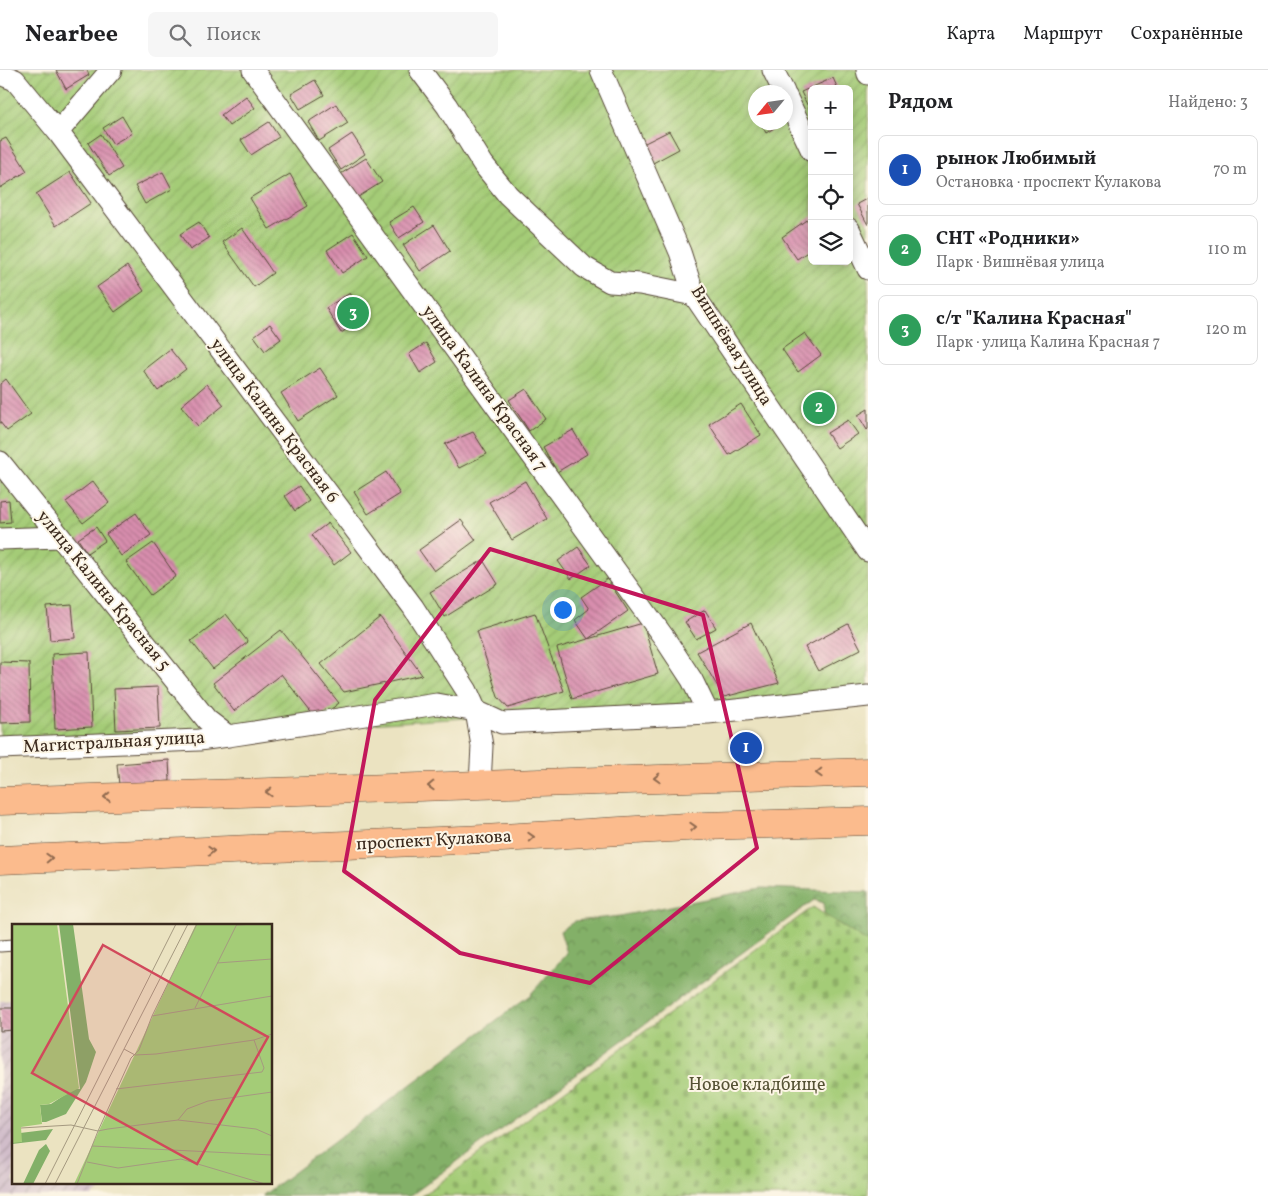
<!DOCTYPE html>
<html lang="ru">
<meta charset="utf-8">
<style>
:root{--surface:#fff;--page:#f6f6f6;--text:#202124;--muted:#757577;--line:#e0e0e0;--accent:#d1495b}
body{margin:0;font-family:Vollkorn,serif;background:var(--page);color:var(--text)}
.controls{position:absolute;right:15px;top:15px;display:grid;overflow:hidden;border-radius:8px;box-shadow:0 2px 12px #0003}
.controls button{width:45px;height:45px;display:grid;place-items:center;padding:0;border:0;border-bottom:1px solid var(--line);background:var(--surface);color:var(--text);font:25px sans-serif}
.compass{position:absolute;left:748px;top:15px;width:45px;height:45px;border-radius:50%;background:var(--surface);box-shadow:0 2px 12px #0003;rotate:241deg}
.you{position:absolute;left:562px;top:539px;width:18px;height:18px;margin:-12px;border:4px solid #fff;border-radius:50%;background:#1a73e8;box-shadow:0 0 0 8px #1a73e833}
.badge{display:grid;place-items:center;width:32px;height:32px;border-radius:50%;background:var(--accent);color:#fff;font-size:16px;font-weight:700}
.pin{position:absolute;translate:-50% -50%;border:2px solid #fff;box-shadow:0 1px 5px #0006}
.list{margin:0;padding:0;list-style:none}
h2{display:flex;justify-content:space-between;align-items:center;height:65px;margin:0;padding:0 20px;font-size:21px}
h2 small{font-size:16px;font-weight:400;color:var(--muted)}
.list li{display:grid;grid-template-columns:32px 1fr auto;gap:15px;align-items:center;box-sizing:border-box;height:70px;margin:0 10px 10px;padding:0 10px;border:1px solid var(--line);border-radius:8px}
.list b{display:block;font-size:19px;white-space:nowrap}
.list p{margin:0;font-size:16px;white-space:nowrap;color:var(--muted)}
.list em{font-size:16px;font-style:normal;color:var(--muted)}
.icon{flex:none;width:28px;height:28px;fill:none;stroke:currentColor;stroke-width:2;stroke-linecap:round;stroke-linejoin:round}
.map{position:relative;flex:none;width:868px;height:1126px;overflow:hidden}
header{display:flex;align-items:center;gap:30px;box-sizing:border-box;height:70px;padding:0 25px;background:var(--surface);border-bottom:1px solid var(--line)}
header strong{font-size:24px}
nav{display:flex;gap:28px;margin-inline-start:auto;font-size:18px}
.search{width:350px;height:45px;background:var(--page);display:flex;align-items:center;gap:12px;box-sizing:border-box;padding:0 18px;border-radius:8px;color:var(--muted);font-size:19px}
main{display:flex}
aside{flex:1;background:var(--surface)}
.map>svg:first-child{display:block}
.industrial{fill:url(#industrial-furrows)}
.forest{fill:url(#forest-crowns);stroke:#5f6d43}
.cemetery{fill:url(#cemetery-stones);stroke:#707b4a}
.garden{fill:url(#garden-furrows);stroke:#707b4a;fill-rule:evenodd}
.building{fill:url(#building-back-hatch)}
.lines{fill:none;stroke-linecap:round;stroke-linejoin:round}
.service-casing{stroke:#554636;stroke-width:13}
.minor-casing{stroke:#554636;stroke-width:23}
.primary-casing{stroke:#554636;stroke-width:29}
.service{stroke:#fff;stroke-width:11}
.minor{stroke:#fff;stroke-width:21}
.primary{stroke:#fbbb8d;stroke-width:28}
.oneway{stroke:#916b50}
.marked{fill:none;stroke:#c2185b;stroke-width:4;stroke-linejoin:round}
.labels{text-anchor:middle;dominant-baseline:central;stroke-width:4;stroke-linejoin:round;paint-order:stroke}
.street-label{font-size:18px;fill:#3b2a1e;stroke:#fcf5e5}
.park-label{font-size:18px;fill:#555234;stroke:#fcf5e5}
.inset-road{fill:none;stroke:#a59980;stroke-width:1}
.view{fill:#d1495b;fill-opacity:0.15;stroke:#d1495b;stroke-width:2.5}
.inset-edge{fill:none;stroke:#3b2a1e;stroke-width:2.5}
</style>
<header>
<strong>Nearbee</strong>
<div class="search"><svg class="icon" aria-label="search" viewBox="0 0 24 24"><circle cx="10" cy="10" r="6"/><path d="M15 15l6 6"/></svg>Поиск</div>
<nav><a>Карта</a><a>Маршрут</a><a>Сохранённые</a></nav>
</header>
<main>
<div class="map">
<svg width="868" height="1126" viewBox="0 0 868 1126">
<defs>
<pattern id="industrial-furrows" width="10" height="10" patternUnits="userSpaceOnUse" patternTransform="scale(1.25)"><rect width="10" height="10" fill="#d1bdca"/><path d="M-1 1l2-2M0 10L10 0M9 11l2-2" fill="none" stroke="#ab9aa3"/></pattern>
<pattern id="forest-crowns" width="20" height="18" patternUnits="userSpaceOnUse" patternTransform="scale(1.25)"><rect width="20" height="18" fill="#83b068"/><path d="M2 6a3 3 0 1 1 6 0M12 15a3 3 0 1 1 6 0" fill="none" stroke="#6c8f55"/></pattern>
<pattern id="cemetery-stones" width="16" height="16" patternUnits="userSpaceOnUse" patternTransform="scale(1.25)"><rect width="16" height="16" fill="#a4cc77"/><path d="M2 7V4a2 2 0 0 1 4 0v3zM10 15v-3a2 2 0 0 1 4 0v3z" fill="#8eaf66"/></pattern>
<pattern id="garden-furrows" width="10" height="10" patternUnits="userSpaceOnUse" patternTransform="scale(1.25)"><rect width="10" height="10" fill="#a4cc77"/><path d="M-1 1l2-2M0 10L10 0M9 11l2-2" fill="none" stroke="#8eaf66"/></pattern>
<pattern id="building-back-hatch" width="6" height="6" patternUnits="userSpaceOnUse" patternTransform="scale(1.25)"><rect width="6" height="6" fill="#d88eae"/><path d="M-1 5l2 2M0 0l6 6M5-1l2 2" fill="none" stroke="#b0748d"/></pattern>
</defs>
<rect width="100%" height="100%" fill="#fcf5e5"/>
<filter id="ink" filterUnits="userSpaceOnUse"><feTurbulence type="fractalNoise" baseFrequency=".02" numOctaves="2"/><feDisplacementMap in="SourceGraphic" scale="10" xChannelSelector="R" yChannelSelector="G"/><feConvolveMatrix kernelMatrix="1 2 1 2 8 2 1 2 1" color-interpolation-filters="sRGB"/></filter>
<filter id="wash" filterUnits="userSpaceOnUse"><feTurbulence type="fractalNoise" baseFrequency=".0096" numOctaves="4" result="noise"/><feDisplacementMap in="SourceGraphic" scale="20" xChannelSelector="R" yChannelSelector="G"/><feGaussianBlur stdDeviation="1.12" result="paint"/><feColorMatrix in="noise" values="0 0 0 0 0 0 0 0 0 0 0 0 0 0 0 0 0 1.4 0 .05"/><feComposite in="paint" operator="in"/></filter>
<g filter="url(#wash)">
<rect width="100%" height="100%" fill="#ebe3c1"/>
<path class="industrial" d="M14 930V1112H111L92 1126H0V931Z"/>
<path class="forest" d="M761 818 868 822V879L824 855V833L814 830 410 1126H262L530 925 567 883 560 861 575 851 620 846Z"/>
<path class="cemetery" d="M813 837 868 873V1126H422Z"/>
<path class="garden" d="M0 0H868V624L0 676ZM812 19H849V191H812ZM756 22H786V52H756Z"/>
<g id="blocks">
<path class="building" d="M56 0H87L89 5 66 19Z
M833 8 838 19H812V40L810 41 801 22Z
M315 10 324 25 300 39 291 24Z
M246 26 255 38 229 56 221 45Z
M336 34 348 53 319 71 308 52Z
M122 46 132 63 113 74 103 58Z
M269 52 279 67 251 85 241 70Z
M760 52H784L766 63Z
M669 61 679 79 653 93 643 74Z
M101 64 122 98 109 106 88 73Z
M352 64 365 84 341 100 328 80Z
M6 68 27 101 0 118V71Z
M366 88 382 112 355 129 339 105Z
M70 102 91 133 56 156 36 124Z
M163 102 172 119 145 134 135 116Z
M290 104 308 136 269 159 250 128Z
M868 128V155L857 134Z
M414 137 424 152 399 168 389 152Z
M812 146V179L797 189 782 167Z
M199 152 209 168 190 180 180 164Z
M434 155 450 181 420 201 403 175Z
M242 158 273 203 254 217 222 172Z
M353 163 368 186 342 203 327 180Z
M127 196 144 221 115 242 97 217Z
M350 223 365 248 341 263 326 238Z
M270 254 281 269 265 281 254 266Z
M805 263 821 285 798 302 782 279Z
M426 273 437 292 420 303 409 284Z
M170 279 186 299 158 321 143 300Z
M320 298 338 325 298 351 281 323Z
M6 309 31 344 7 361 0 352V314Z
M207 314 224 335 198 356 181 336Z
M526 319 546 349 529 361 509 330Z
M741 334 761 365 729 385 709 354Z
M868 339V359L867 360 858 345Z
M848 350 858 364 837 378 827 363Z
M573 360 587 384 557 402 543 377Z
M473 362 487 384 459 398 445 374Z
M386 402 400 424 368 444 354 422Z
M93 411 109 433 83 453 66 432Z
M525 411 547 449 512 470 489 432Z
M299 416 309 431 295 441 285 426Z
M9 430 11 452 0 453V431Z
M136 443 151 465 121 486 106 464Z
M461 450 476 470 434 501 419 480Z
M328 453 351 482 334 495 312 465Z
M96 457 105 471 87 483 78 469Z
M153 473 176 506 150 525 126 492Z
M578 477 591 495 571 509 558 491Z
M483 490 498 514 445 547 430 522Z
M607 509 628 541 588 569 575 550 589 539 581 527Z
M72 535 75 568 50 570 47 537Z
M705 540 716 558 696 569 685 552Z
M535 543 564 621 508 638 498 627 477 561Z
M226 544 248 572 213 599 191 571Z
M380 547 422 605 344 622 321 594Z
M643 553 658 604 572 629 557 578Z
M751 553 779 613 724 627 697 582Z
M848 554 861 579 818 601 805 577Z
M281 560 339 633 317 650 281 604 234 641 213 613Z
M89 582 92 657 55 659 52 584Z
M0 592 29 593 30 652 0 653Z
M158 617 160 658 116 660 114 619Z
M169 690 170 711 119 715 117 694Z
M0 938H14V960L0 961Z"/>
</g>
</g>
<g filter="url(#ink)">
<use href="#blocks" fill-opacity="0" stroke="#554636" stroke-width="1"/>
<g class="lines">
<defs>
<path id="service" d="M0 876 14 875"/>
<path id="minor" d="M253 0 665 569 692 610 708 643
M420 0 447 36 483 94 508 125 584 197 610 212 640 214 694 225
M601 0 680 182 694 225 868 481
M773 0 784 22
M867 0 868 4
M0 4 15 10 58 62 413 537 467 621 476 641 482 676 480 714
M786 26 812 81
M58 62 111 0
M849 159 868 199
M0 392 207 650 228 666 437 634 476 641 502 653 708 643 868 626
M0 469 59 467
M0 678 199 670 228 666"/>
<path id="primary" d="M0 731 868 702
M0 790 484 769 704 756 868 751"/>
</defs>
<use href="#service" class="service-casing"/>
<use href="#minor" class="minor-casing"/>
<use href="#primary" class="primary-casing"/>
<use href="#service" class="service"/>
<use href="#minor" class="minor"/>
<use href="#primary" class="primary"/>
</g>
<defs><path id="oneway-chevron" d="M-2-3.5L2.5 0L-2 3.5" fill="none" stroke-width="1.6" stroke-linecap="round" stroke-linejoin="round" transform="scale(1.25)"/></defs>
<g class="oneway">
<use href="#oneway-chevron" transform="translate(819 703) rotate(178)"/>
<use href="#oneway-chevron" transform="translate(657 708) rotate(178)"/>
<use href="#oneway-chevron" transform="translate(431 716) rotate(178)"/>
<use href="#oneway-chevron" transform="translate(269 722) rotate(178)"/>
<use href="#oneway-chevron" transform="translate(107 727) rotate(178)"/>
<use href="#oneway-chevron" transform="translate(693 757) rotate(-3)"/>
<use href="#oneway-chevron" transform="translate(531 767) rotate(-3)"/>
<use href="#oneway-chevron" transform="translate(211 781) rotate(-2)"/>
<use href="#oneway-chevron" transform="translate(49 788) rotate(-2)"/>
</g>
</g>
<path class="marked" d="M490 479 703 545 757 778 590 913 460 883 344 801 375 630Z"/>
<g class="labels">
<g class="street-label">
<text transform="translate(731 276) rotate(58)">Вишнёвая улица</text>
<text transform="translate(484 319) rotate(54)">улица Калина Красная 7</text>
<text transform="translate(274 351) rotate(53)">улица Калина Красная 6</text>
<text transform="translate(103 521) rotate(51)">улица Калина Красная 5</text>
<text transform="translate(114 673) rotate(-3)">Магистральная улица</text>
<text transform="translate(434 771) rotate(-3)">проспект Кулакова</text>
</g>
<g class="park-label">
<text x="757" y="1015">Новое кладбище</text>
</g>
</g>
<g transform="translate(12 854)">
<rect width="260" height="260" fill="#ebe3c1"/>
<path d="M47 0H61L77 115 84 128 74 158 54 190 34 198H30L28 181 39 180 63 164 68 165ZM41 205 34 216 0 220V210ZM34 220 38 227 21 260H11L27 226Z" fill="#83b068"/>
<path d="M0 0H45L67 164 37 180 28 181 30 200 9 203 10 218 0 219Z" fill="#a4cc77"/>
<path d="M184 0H260V260H62Z" fill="#a4cc77"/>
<path class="inset-road" d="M224 1 244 0M205 39 260 35M183 84 225 0M140 92 185 0M112 125 123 131 144 130 242 116 260 110M104 165 250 148 252 144 242 116M166 196 175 185 196 177 260 168M9 204 59 201 86 207 119 134 127 126 140 92 260 72M80 222 260 231M75 238 106 244 169 235 253 260M33 260 164 0M43 260 176 0M65 260 86 207 96 205 166 196 244 205 260 212"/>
<path class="view" d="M91 21 256 113 185 240 20 149Z"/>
<rect width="260" height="260" class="inset-edge"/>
</g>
</svg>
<div class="controls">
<button>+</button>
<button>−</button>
<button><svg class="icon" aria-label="locate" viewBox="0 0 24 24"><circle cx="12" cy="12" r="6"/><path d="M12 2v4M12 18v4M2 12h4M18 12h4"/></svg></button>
<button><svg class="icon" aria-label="layers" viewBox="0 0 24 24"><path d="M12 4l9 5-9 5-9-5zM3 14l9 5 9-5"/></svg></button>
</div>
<svg class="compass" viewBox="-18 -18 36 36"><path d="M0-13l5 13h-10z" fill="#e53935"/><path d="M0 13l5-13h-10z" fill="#757577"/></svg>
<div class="you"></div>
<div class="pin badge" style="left:746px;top:678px;background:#1a4fb4">1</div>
<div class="pin badge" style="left:819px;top:338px;background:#2e9e5b">2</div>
<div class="pin badge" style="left:353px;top:243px;background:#2e9e5b">3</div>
</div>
<aside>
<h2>Рядом<small>Найдено: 3</small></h2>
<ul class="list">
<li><span class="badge" style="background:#1a4fb4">1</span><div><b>рынок Любимый</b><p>Остановка · проспект Кулакова</p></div><em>70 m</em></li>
<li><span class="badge" style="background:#2e9e5b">2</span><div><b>СНТ «Родники»</b><p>Парк · Вишнёвая улица</p></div><em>110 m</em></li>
<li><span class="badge" style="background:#2e9e5b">3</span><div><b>с/т &quot;Калина Красная&quot;</b><p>Парк · улица Калина Красная 7</p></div><em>120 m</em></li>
</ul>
</aside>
</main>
